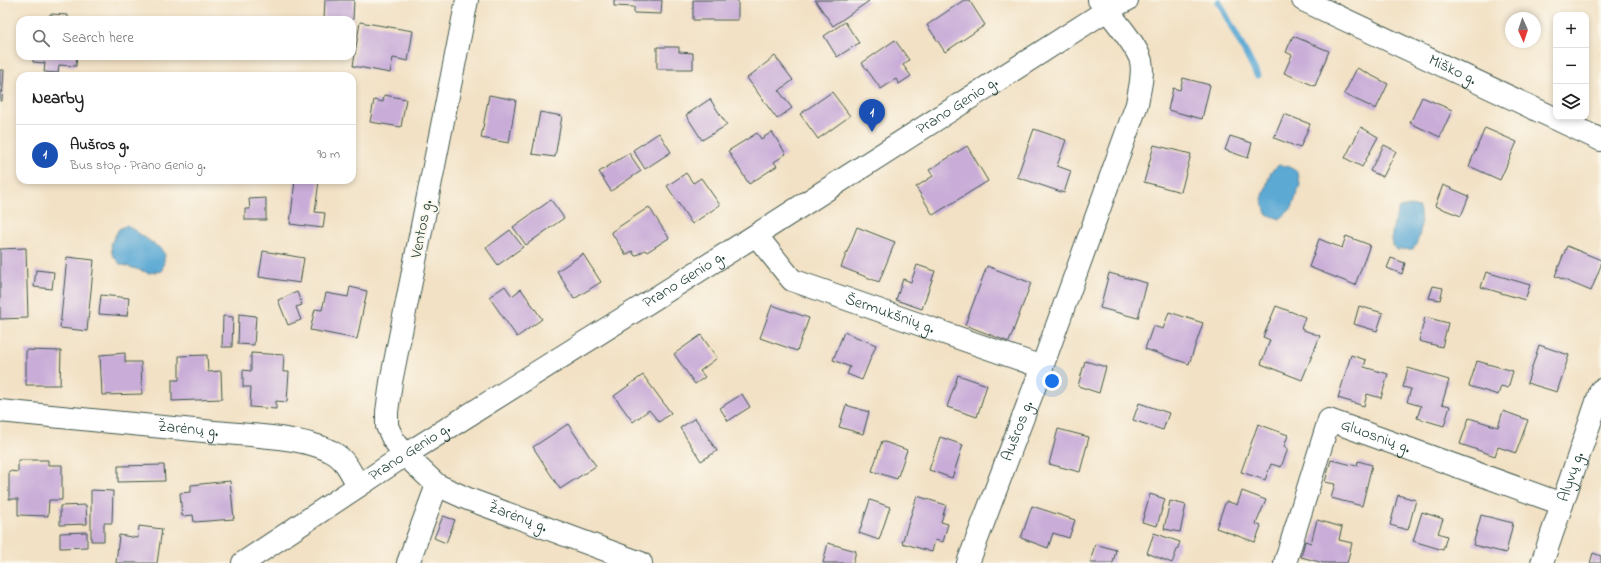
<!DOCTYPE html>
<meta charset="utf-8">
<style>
:root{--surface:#fff;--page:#f2f2f2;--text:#222;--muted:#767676;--line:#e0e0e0;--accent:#0b8043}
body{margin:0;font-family:"Indie Flower",sans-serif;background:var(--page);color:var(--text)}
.controls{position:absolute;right:12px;top:12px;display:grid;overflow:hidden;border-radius:8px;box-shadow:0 2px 6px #0003}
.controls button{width:36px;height:36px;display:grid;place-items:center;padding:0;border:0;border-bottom:1px solid var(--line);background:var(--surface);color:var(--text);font:20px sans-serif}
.compass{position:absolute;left:1505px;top:12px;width:36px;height:36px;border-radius:50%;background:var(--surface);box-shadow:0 2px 6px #0003;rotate:177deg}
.you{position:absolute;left:1052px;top:381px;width:14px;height:14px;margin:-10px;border:3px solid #fff;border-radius:50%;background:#1a73e8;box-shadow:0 0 0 6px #1a73e833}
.badge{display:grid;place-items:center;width:26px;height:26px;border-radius:50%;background:var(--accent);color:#fff;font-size:13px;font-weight:700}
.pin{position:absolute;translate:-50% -33px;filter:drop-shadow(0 1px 2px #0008)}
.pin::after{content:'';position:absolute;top:21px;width:14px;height:12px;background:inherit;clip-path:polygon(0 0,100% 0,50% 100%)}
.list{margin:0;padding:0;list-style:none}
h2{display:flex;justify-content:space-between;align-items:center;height:52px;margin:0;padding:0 16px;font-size:17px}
h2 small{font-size:13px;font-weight:400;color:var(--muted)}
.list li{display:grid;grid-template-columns:26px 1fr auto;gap:12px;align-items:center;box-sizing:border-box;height:60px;padding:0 16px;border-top:1px solid var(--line)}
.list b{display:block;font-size:15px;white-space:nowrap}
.list p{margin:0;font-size:13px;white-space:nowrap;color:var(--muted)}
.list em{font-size:13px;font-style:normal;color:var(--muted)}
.icon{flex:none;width:22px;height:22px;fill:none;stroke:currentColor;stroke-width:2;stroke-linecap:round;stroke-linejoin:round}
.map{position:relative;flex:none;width:1601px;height:563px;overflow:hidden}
.search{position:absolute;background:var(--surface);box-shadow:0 2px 6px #0003;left:16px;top:16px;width:340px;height:44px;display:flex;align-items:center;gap:10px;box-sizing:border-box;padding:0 14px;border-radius:12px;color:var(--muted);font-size:15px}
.panel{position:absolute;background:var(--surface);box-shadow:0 2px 6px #0003;left:16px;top:72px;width:340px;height:112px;border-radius:12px}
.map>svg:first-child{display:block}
.water{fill:#5ba9d4;stroke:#3d7384}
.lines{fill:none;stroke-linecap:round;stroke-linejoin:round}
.stream{stroke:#5ba9d4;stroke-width:7}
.building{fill:#c9add8}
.street-casing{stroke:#3f564a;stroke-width:24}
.street{stroke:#fff;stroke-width:22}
.labels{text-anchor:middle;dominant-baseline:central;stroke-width:4;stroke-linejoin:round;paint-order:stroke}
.street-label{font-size:16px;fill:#1f3d34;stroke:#fbf7ec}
</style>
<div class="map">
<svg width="1601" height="563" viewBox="0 0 1601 563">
<rect width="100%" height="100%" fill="#fbf7ec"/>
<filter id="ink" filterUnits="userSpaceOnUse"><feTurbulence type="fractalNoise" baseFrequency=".025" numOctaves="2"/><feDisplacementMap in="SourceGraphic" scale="8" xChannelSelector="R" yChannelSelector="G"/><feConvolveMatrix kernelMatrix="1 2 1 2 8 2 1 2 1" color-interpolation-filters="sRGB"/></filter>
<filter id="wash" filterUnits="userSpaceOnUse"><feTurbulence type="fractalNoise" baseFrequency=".012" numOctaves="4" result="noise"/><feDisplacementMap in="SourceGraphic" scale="16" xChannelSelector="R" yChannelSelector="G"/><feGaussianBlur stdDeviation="0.9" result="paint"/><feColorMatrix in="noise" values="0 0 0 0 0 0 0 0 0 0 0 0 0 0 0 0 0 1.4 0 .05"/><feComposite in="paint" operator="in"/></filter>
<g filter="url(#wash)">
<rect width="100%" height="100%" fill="#f2e1c4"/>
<path class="water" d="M1279 165 1287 166 1298 172 1300 185 1292 208 1280 219 1266 214 1262 199 1271 171Z
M1411 206 1419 208C1422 222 1422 237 1413 249L1396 250C1387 238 1395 221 1399 208Z
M127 225 161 249 165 255 162 271 149 273 120 264 112 254 111 243 119 229Z"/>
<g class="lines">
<path class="stream" d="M1219 2 1257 75"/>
</g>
<g id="blocks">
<path class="building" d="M325 0H354L353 20H324Z
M614 0H662L661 14 634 13V7L614 6Z
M693 0H738V20H693Z
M815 0H868L869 1 833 26Z
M964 0H969L985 25 945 52 927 25Z
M50 14 68 15V20H50Z
M360 22 413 31 408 61 393 58 390 73 353 66Z
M845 22 859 43 837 57 824 36Z
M1293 36 1329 51 1315 86 1284 73 1292 55 1286 52Z
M895 40 909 60 903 65 911 76 899 84 896 79 881 89 862 63Z
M657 47H679V52L693 53V69H657Z
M33 56H77L76 66 59 65 58 73 44 72 45 63 33 62Z
M775 56 793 80 779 91 792 108 777 119 747 78Z
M1357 68 1388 84 1376 109 1344 94Z
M0 70H4L2 101H0Z
M1183 78 1210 85 1202 119 1168 110 1173 88 1180 90Z
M832 92 850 116 818 139 800 114Z
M384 95 406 99 401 127 370 122 374 100 383 102Z
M489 95 516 100 509 143 481 138Z
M1422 97 1452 110 1440 137 1410 123Z
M710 99 727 125 702 140 686 115Z
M540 112 562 116 555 157 532 154Z
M1284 114 1310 124 1300 148 1274 138Z
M1361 127 1378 137 1362 167 1345 158Z
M1485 128 1517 142 1500 180 1469 166Z
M1034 129 1066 140 1057 166 1071 171 1064 193 1017 177Z
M772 132 786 154 774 162 777 166 749 184 728 151 757 133 761 139Z
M659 133 671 152 645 169 633 150Z
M1230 136 1252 143 1248 158 1225 150Z
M1154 145 1191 154 1181 192 1144 182Z
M1384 145 1396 151 1383 177 1370 171Z
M967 146 988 181 933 215 916 187 933 176 929 170Z
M629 153 641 171 611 191 599 172Z
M686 173 693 183 701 178 720 205 692 224 667 186Z
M295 180H319L315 212 325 213 323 228 290 224Z
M1443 185 1469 196 1461 216 1435 206Z
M266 198V220H245V209H250L249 199Z
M551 200 564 218 526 245 513 227Z
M649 207 669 238 647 252 645 250 635 256 632 251 626 255 611 232Z
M857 227 895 242 879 282 841 267Z
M510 230 523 247 498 265 486 248Z
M1346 236 1370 245 1355 285 1309 267 1319 239 1342 248Z
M1567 246 1601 260V265L1591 291 1555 276Z
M26 248 28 318 0 319V249Z
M263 251 304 258 300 283 259 277Z
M583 254 601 282 574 299 557 271Z
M67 257 94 260 87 331 60 328Z
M1391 258 1405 263 1402 274 1387 268Z
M917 265 935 271 922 309 896 300 903 279 911 282Z
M987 266 1031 283 1009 342 965 325Z
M36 270 54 272 52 289 34 287Z
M1486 272 1530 285 1525 300 1481 287Z
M1109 273 1147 283 1138 318 1100 308Z
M505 286 512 296 521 289 542 319 517 337 489 297Z
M1433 286 1443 288 1440 300 1429 298Z
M350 287 367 291 357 339 310 330 315 309 322 310 326 293 348 297Z
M297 292 302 305 296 307 301 320 288 325 278 300Z
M101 295 129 298 127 316 99 314Z
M772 305 809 318 797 351 760 338Z
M1276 306 1305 317 1301 329 1320 336 1302 380 1261 364 1270 340 1263 337Z
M1359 306 1383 313 1377 331 1354 324Z
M1169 312 1203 323 1189 364 1145 349 1153 326 1163 329Z
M239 314 256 316 254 345 238 344Z
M223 316 233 317 232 347H222Z
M1425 317 1448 323 1442 347 1419 341Z
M844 332 876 345 862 380 847 374 850 367 833 360Z
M701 335 717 358 700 371 705 377 695 384 674 354Z
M1539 345 1569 355 1557 392 1527 383Z
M26 350 61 351 60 385H26Z
M125 353V362H141L142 394 102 395 100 355Z
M251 353 284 355 283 372H289L287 402 276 401V409L250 407 251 387H243V370L251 371Z
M207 355 208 372 221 371 222 399 172 401V380H179V356Z
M1351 355 1366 360 1364 367 1388 374 1381 398 1367 394 1364 406 1338 398Z
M1085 361 1106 367 1099 393 1078 386Z
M1477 361 1513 371 1508 388 1501 386 1498 395 1469 386Z
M1408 368 1449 380 1442 404 1450 406 1444 426 1417 418 1421 406 1407 402 1411 389 1403 387Z
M643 375 671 413 659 422 649 410 633 422 614 396Z
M958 375 987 385 977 417 947 407Z
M742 394 750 407 728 421 720 408Z
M1139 403 1169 413 1163 430 1133 420Z
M846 405 869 412 863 434 839 427Z
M1503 411 1528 420 1516 453 1498 447 1495 456 1460 444 1469 418 1498 427Z
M695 418 717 451 701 461 680 428Z
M568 424 596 466 560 489 533 447Z
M1258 424 1288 435 1284 447 1288 449 1281 467 1271 464 1265 480 1241 472Z
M1058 429 1089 437 1080 472 1049 464Z
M940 437 963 445 952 478 929 470Z
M882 441 907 450 897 479 872 471Z
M18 460H48V465H62V500H49L48 516 18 515V499H9V471L18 472Z
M1331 460 1357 466 1358 461 1372 465 1362 506 1331 498 1335 484 1325 482Z
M164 465 165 481 118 482V466Z
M230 481 234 519 194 522 193 515 182 516 180 493 191 492V485Z
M91 490 113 491 112 523H104V541H91Z
M1242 491 1266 500 1256 524 1261 526 1255 542 1216 528 1226 501 1237 505Z
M1150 494 1165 499 1157 526 1142 522Z
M1398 495 1416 500 1408 530 1390 525Z
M917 496 946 505 941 522 948 524 943 542 935 540 932 552 902 543Z
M870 500 890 507 879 540 859 533Z
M1170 501 1186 505 1180 532 1164 529Z
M86 505 87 524 60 525V506Z
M1032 506 1075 520 1069 538 1053 533 1048 548 1021 538Z
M1422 512 1443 519 1438 533 1447 536 1443 550 1413 541Z
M1481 515 1513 523 1506 553 1473 545Z
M443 516 455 520 446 543 434 538Z
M1317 520 1342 527 1339 540 1352 543 1347 563H1323L1301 557 1305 541 1311 543Z
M139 526 162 529 157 563H116L119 535 138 538Z
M87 532V547L60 548V533Z
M1154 533 1180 542 1172 563 1147 553Z
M828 543 856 551 853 563H823Z
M1095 544 1116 550 1113 563H1090Z
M1593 553 1601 556V563H1590Z"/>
</g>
</g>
<g filter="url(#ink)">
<use href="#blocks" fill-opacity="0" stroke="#3f564a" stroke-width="1"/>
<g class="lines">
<defs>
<g id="street">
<path id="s1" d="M467 0 391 382 387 412V426L393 439 405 455 437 485 468 499 641 563"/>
<path id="s2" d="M1303 0 1601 140"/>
<path id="s3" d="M756 235 792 280 1042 367"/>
<path id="s4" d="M0 411C71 418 143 425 214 432 246 435 303 437 330 451 345 458 351 472 358 486"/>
<path id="s5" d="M243 563 405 455 756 235 1107 10 1127 0"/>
<path d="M408 563 437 485"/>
<path id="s6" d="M968 563 1042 367 1137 104C1139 91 1144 75 1141 61 1136 43 1111 16 1099 0"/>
<path id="s7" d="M1285 563 1329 420 1562 504"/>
<path id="s8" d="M1542 563 1601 390"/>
</g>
</defs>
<use href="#street" class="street-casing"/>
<use href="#street" class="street"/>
</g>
</g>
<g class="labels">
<g class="street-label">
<text stroke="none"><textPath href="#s2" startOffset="165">Miško g.</textPath></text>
<text stroke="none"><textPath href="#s5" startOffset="848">Prano Genio g.</textPath></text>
<text transform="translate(422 229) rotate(-79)">Ventos g.</text>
<text stroke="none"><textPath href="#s5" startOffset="524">Prano Genio g.</textPath></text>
<text stroke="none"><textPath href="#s3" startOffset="161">Šermukšnių g.</textPath></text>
<text stroke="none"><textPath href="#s4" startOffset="189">Žarėnų g.</textPath></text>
<text stroke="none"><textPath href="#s6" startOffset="141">Aušros g.</textPath></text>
<text stroke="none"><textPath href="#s7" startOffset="199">Gluosnių g.</textPath></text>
<text stroke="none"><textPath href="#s5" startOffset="200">Prano Genio g.</textPath></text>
<text stroke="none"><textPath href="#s8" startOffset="91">Alyvų g.</textPath></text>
<text stroke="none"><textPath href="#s1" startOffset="599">Žarėnų g.</textPath></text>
</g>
</g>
</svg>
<div class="controls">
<button>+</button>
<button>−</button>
<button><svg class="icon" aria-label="layers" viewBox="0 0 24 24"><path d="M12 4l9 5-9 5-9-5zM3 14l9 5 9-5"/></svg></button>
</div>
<svg class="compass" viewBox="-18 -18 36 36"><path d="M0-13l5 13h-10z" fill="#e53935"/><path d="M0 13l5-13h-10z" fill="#767676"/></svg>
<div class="you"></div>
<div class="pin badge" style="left:872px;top:132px;background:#1a4fb4">1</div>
<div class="search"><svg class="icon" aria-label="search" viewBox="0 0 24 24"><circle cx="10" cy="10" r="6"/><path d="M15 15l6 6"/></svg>Search here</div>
<section class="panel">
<h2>Nearby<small></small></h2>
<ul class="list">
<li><span class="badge" style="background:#1a4fb4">1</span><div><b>Aušros g.</b><p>Bus stop · Prano Genio g.</p></div><em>90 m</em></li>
</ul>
</section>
</div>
